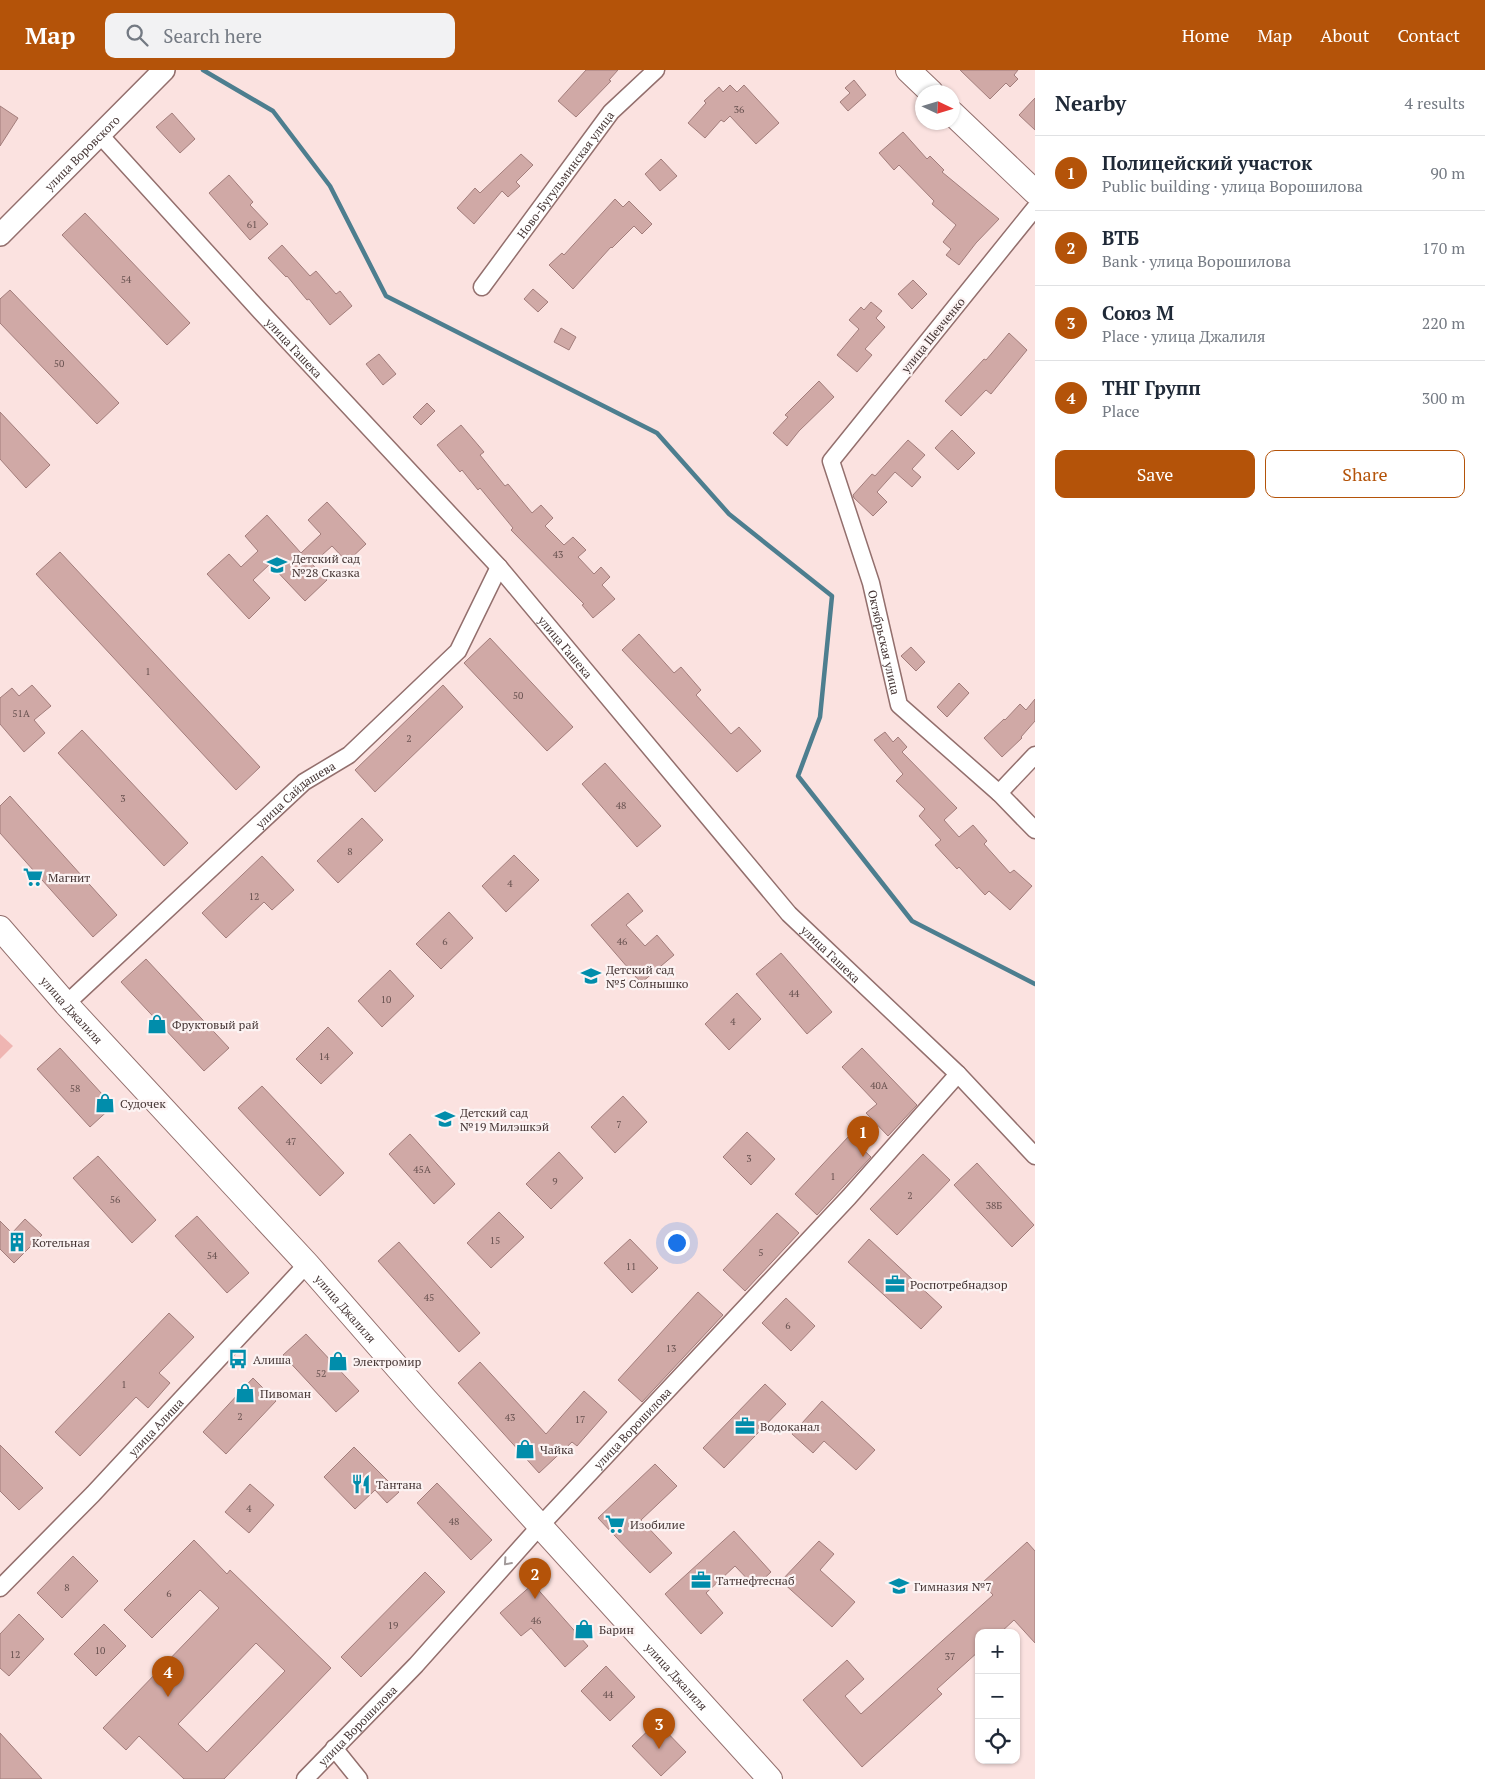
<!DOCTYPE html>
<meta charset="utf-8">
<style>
:root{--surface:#fff;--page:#f2f2f3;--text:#1f2937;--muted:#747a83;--line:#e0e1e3;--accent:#b45309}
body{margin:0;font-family:"PT Serif",serif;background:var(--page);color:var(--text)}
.controls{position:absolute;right:15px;bottom:15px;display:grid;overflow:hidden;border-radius:10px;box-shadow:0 1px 4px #0004}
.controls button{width:45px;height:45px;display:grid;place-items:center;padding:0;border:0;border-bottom:1px solid var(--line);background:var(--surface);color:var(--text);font:25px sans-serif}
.compass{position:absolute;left:915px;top:15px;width:45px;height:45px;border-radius:50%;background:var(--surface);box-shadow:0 1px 4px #0004;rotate:94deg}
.you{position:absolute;left:676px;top:1172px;width:18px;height:18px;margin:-12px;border:4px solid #fff;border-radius:50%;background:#1a73e8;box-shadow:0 0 0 8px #1a73e833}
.badge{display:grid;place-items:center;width:32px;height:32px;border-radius:50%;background:var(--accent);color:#fff;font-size:16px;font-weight:700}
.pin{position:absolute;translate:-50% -41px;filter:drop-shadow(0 1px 2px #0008)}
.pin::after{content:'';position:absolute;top:26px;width:18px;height:15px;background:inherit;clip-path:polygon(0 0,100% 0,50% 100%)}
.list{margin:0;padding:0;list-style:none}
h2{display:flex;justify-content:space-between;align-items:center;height:65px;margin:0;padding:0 20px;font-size:21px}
h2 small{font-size:16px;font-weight:400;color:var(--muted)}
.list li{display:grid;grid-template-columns:32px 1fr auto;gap:15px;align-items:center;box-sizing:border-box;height:75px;padding:0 20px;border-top:1px solid var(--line)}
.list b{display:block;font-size:19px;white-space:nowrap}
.list p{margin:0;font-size:16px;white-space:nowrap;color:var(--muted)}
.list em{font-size:16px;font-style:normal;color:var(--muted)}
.actions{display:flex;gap:10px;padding:15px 20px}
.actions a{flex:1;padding:11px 0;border:1px solid var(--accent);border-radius:10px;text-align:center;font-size:18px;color:var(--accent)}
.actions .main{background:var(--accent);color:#fff}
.icon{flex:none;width:28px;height:28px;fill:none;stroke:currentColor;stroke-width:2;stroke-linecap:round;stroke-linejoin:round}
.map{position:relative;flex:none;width:1035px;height:1709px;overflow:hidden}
header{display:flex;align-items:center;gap:30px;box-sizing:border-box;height:70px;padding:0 25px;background:var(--accent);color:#fff}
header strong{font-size:24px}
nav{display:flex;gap:28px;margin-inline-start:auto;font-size:18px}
.search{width:350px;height:45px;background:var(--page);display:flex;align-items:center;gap:12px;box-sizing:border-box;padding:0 18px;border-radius:10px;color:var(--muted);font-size:19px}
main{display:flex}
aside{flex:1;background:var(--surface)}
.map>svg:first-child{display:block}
.green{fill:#efb5b2}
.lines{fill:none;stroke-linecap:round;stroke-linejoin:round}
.stream{stroke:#4d7e8f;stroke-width:4.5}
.building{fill:#d0a9a6;stroke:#a27d7b;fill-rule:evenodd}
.minor-casing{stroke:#936f6d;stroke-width:19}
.tertiary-casing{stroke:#936f6d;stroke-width:24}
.secondary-casing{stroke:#936f6d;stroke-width:26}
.minor{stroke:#fff;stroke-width:16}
.tertiary{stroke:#fff;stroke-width:21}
.secondary{stroke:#fff;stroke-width:24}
.oneway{stroke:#a29a9a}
.labels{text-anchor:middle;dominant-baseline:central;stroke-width:4.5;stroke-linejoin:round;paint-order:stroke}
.number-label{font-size:10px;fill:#685250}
.street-label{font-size:12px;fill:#453534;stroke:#fcf3f3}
.poi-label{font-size:12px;fill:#453534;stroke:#fcf3f3;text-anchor:start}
</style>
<header>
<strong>Map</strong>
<div class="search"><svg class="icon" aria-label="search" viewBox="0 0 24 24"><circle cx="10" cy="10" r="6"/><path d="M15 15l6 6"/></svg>Search here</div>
<nav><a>Home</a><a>Map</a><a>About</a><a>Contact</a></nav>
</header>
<main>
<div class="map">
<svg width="1035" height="1709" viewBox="0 0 1035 1709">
<rect width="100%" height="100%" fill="#fbe2e0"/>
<path class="green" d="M0 964 13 976 0 989Z"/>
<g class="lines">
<path class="stream" d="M203 0 273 41 330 116 386 226 657 363 729 444 832 526 820 647 798 706 912 851 1035 914"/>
</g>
<path class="building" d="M586 0H618L609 10 611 11 576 47 558 31Z
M960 0H1018L1014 5 1018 9 1010 17 1006 13 990 29Z
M854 10 866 25 848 41 840 32 850 23 845 18Z
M730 15 737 22 744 15 779 53 756 74 730 46 724 52 721 50 705 68 688 53 706 33 704 31 719 17 723 22Z
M1035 28V60L1019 45Z
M0 36 18 48 0 76Z
M172 43 195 69 180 83 156 57Z
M903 62 927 89 930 86 944 100 942 102 999 149 976 173 959 195 946 185 951 179 943 172 956 155 932 134 934 131 899 95 894 100 879 83Z
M521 84 533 95 516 112 520 116 508 127 502 121 474 154 457 138 475 118 480 123Z
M661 89 677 106 660 121 645 104Z
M229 105 253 132 250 135 268 154 250 170 209 123Z
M615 129 623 137 629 131 652 154 642 164 634 156 612 178 611 177 573 219 549 195 562 183 564 185Z
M85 143 190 253 167 275 62 165Z
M282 175 310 206 316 201 336 224 340 221 352 236 330 255 309 229 307 230 287 206 286 207 268 188Z
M913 210 927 224 912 239 898 224Z
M533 219 548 232 538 242 524 229Z
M10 220 119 333 97 354 0 253V229Z
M871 232 882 241 876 248 885 257 865 279 872 285 857 302 837 285 859 259 849 250 861 237 864 240Z
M561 258 576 267 569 280 554 272Z
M1009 263 1027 280 991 324 986 320 961 346 945 331 984 289 986 290Z
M379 284 396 304 383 315 366 294Z
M819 311 834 327 799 361 787 376 773 363 788 347 785 345Z
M427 333 435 341 421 355 413 347Z
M0 342 50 395 26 418 0 389Z
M461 355 484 382 480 385 505 416 508 414 532 443 541 435 553 448 545 456 564 475 573 467 586 480 578 487 594 504 601 497 610 507 602 515 615 529 593 548 582 535 584 534 511 460 513 458 480 418 478 420 462 400 460 402 437 375Z
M952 360 975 383 958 400 935 378Z
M908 370 925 385 912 399 921 407 912 417 895 402 877 422 887 432 873 446 854 428 853 425 872 404 875 406Z
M327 432 366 474 347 492 332 476 312 494 327 510 305 531 270 494 253 510 270 528 249 549 207 504 229 484 241 497 258 481 245 466 267 445 301 483 321 464 308 450Z
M60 482 260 697 236 720 36 504Z
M639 564 674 603 681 597 701 620 696 625 731 664 739 657 761 681 737 702 622 580Z
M490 568 573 657 547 681 464 593Z
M911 577 925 592 916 601 901 586Z
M959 613 969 623 947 647 937 637Z
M32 615 51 636 34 650 45 663 24 682 0 654V628L12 618 19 626Z
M443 615 463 637 375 722 355 700Z
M1035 629V651L1021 667 1022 668 1002 687 984 668 1004 649 1005 650 1020 634 1026 640Z
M82 660 188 773 164 796 58 683Z
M885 662 893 672 898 667 907 677 902 682 957 738 944 750 959 767 973 755 987 771 984 774 1010 803 1014 800 1032 816 1010 840 989 821 985 825 959 797 957 799 935 775 941 770 919 746 925 739 896 711 903 704 874 670Z
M605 693 661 756 637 777 582 714Z
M10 726 117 845 93 867 0 763V736Z
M362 748 383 770 338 813 317 791Z
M514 785 539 810 506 842 482 816Z
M262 786 294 820 272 840 264 832 226 868 202 843Z
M628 823 643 841 626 855 645 876 657 865 674 885 641 913 591 855Z
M449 842 473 868 441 899 416 874Z
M781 883 832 942 807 964 756 904Z
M146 889 229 978 204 1001 121 912Z
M390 900 414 926 382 957 358 931Z
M737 923 761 949 729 980 705 954Z
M328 957 353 983 321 1014 296 989Z
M60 978 113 1036 90 1057 37 999Z
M862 978 917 1035 888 1066 866 1043 877 1034 842 997Z
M262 1016 344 1103 320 1126 238 1038Z
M623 1026 647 1052 615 1083 591 1057Z
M747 1062 775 1089 751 1115 723 1087Z
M410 1064 455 1114 434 1134 389 1084Z
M849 1066 871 1087 817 1145 795 1124Z
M559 1082 583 1108 551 1139 526 1114Z
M923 1084 950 1110 897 1165 870 1139Z
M98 1086 156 1150 132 1173 73 1108Z
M977 1093 1034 1155 1012 1177 954 1115Z
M499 1142 524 1167 491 1198 467 1173Z
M777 1143 799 1163 745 1221 723 1200Z
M197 1146 249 1203 227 1223 175 1166Z
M25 1149 42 1165 14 1193 0 1179V1151L12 1163Z
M630 1169 658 1198 632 1223 604 1193Z
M869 1169 942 1237 921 1259 848 1192Z
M399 1172 480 1263 459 1282 378 1191Z
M698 1222 723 1245 642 1332 618 1310Z
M786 1228 815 1256 791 1281 762 1253Z
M169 1243 194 1267 159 1303 170 1313 148 1338 136 1327 80 1386 55 1362Z
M306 1264 359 1321 336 1342 283 1285Z
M480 1292 546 1364 584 1321 607 1342 577 1376 572 1372 539 1403 458 1313Z
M253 1308 276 1331 226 1384 203 1362Z
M765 1314 786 1334 724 1398 703 1378Z
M822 1331 875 1380 856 1400 824 1371 813 1383 792 1364Z
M0 1375 43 1418 19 1440 0 1421Z
M354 1377 399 1422 387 1433 375 1420 355 1439 324 1407Z
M655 1394 677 1416 641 1450 672 1483 650 1503 598 1448Z
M437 1413 492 1470 471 1490 417 1433Z
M250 1414 274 1435 249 1463 225 1442Z
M734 1461 771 1502 755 1517 735 1496 706 1523 723 1543 701 1564 665 1524Z
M194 1470 227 1504 230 1500 331 1598 224 1709H184L139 1666 126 1680 103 1658 219 1538 200 1520 152 1568 124 1540ZM256 1573 285 1601 207 1682 178 1654Z
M819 1471 834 1484 820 1500 855 1532 832 1557 781 1511Z
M1027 1472 1035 1481V1573L1014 1550 1000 1563H979V1581L937 1619 942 1624 862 1697 803 1630 847 1590 864 1609 845 1626 861 1644 993 1525 982 1513Z
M73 1486 98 1511 62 1548 37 1523Z
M425 1502 445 1522 361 1607 341 1587Z
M533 1514 588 1576 565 1597 531 1558 521 1566 500 1543Z
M19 1544 44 1569 9 1606 0 1598V1564Z
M104 1554 126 1576 96 1606 74 1584Z
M606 1596 635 1627 610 1651 581 1621Z
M657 1652 686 1682 661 1706 632 1676Z
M0 1663 42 1709H0Z"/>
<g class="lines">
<defs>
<g id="minor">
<path id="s1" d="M100 65 261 242 499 497 789 844 958 1004 1035 1086"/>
<path id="s2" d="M1035 138 831 391 871 513 899 635 999 723 1035 760"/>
<path id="s3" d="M482 217 611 42 656 0"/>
<path d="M999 723 1035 685"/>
<path id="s4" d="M66 934 304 712 349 685 458 581 499 497"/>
<path id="s5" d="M0 1518 93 1424 307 1194"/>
<path d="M334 1678 359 1709"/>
<path id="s6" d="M305 1709 416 1595 540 1456 849 1127 958 1004"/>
</g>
<g id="tertiary">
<path id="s7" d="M0 165 164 0"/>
</g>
<g id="secondary">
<path d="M908 0 931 22"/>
<path d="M952 43 1035 122"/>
<path id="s8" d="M0 858 66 934 307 1194 425 1329 770 1709"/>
</g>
</defs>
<use href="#minor" class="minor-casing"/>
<use href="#tertiary" class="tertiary-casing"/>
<use href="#secondary" class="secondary-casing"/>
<use href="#minor" class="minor"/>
<use href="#tertiary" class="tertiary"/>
<use href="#secondary" class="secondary"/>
</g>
<defs><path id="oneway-chevron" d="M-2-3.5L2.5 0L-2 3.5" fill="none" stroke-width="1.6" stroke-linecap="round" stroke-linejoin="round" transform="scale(1.25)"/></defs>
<use class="oneway" href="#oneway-chevron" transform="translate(507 1492) rotate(132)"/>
<defs>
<symbol id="school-bare" viewBox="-9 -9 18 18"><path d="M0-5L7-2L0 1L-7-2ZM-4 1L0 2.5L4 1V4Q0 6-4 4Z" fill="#018dab" stroke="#fcf3f3" stroke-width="2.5" paint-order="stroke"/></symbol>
<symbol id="supermarket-bare" viewBox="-9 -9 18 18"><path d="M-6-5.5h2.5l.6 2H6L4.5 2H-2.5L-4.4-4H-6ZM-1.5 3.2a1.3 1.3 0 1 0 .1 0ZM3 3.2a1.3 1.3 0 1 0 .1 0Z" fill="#018dab" stroke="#fcf3f3" stroke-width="2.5" paint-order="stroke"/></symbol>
<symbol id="shop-bare" viewBox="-9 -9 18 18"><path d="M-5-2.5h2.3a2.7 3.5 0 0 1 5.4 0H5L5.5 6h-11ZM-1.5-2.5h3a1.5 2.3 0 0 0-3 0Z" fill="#018dab" stroke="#fcf3f3" stroke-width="2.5" paint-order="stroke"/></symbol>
<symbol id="building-bare" viewBox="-9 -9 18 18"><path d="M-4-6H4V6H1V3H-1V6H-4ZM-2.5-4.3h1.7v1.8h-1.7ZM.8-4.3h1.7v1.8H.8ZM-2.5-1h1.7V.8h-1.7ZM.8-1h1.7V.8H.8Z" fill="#018dab" stroke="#fcf3f3" stroke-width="2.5" paint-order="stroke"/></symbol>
<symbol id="office-bare" viewBox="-9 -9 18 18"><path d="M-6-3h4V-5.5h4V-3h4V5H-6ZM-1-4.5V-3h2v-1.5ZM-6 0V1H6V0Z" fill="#018dab" stroke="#fcf3f3" stroke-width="2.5" paint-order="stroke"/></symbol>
<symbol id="bus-bare" viewBox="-9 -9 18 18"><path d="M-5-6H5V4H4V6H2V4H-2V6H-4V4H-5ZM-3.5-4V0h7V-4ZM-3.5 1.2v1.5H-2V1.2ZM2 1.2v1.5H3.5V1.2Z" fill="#018dab" stroke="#fcf3f3" stroke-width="2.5" paint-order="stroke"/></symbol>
<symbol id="restaurant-bare" viewBox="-9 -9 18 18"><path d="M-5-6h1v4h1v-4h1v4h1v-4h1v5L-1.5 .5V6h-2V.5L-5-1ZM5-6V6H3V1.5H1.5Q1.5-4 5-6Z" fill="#018dab" stroke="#fcf3f3" stroke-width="2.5" paint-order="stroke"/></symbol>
</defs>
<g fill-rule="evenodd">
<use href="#school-bare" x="263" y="481" width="28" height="28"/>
<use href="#supermarket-bare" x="19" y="793" width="28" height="28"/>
<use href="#school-bare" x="577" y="892" width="28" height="28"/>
<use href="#shop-bare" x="143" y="940" width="28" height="28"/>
<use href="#shop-bare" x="91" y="1019" width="28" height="28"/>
<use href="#school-bare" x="431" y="1035" width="28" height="28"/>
<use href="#building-bare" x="3" y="1158" width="28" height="28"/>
<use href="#office-bare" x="881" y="1200" width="28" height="28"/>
<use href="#bus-bare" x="224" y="1275" width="28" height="28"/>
<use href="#shop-bare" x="324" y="1277" width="28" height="28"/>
<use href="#shop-bare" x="231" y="1309" width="28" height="28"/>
<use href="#office-bare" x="731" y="1342" width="28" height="28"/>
<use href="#shop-bare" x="511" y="1365" width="28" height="28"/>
<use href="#restaurant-bare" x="347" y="1400" width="28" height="28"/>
<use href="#supermarket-bare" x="601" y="1440" width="28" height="28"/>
<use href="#office-bare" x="687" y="1496" width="28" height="28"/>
<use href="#school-bare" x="885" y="1502" width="28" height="28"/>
<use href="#shop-bare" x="570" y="1545" width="28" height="28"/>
</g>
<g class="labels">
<g class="number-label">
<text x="739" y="39">36</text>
<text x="252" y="154">61</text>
<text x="126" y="209">54</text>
<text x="59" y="293">50</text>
<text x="558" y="484">43</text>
<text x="148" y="601">1</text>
<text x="518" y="625">50</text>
<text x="21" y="643">51А</text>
<text x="409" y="668">2</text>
<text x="123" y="728">3</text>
<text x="621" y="735">48</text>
<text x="350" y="781">8</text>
<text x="510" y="813">4</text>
<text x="254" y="826">12</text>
<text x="445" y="871">6</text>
<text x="622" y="871">46</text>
<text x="794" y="923">44</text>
<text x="386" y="929">10</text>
<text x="733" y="951">4</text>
<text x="324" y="986">14</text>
<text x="879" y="1015">40А</text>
<text x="75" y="1018">58</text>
<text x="619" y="1054">7</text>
<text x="291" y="1071">47</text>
<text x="749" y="1088">3</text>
<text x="422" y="1099">45А</text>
<text x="833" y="1106">1</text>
<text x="555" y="1111">9</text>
<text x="910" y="1125">2</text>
<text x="115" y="1129">56</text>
<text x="994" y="1135">38Б</text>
<text x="495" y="1170">15</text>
<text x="761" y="1182">5</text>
<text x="212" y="1185">54</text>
<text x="631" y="1196">11</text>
<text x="429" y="1227">45</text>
<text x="788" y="1255">6</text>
<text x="671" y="1278">13</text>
<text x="321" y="1303">52</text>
<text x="124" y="1314">1</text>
<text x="240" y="1346">2</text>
<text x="510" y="1347">43</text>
<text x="580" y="1349">17</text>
<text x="249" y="1438">4</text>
<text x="454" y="1451">48</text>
<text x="67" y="1517">8</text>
<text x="169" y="1523">6</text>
<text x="536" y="1550">46</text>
<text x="393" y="1555">19</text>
<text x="100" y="1580">10</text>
<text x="15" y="1584">12</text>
<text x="950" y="1586">37</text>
<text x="608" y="1624">44</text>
</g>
<g class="street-label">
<text stroke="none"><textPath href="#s7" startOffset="116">улица Воровского</textPath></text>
<text stroke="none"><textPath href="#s3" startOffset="140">Ново-Бугульминская улица</textPath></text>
<text transform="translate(933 265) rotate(-51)">улица Шевченко</text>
<text stroke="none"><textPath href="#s1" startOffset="288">улица Гашека</textPath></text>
<text stroke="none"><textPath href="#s2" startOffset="514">Октябрьская улица</textPath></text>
<text stroke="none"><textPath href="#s1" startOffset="692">улица Гашека</textPath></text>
<text stroke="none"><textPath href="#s4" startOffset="311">улица Сайдашева</textPath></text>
<text stroke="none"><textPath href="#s1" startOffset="1098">улица Гашека</textPath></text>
<text stroke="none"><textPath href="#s8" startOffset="109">улица Джалиля</textPath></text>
<text stroke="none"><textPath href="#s8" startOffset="514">улица Джалиля</textPath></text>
<text stroke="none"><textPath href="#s6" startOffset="480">улица Ворошилова</textPath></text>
<text stroke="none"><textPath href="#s5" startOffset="224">улица Алиша</textPath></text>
<text stroke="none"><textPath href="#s8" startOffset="1009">улица Джалиля</textPath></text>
<text stroke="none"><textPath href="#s6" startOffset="75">улица Ворошилова</textPath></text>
</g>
<g class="poi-label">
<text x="292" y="488">Детский сад<tspan x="292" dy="14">№28 Сказка</tspan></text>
<text x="48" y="807">Магнит</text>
<text x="606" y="899">Детский сад<tspan x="606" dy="14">№5 Солнышко</tspan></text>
<text x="172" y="954">Фруктовый рай</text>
<text x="120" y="1033">Судочек</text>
<text x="460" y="1042">Детский сад<tspan x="460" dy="14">№19 Милэшкэй</tspan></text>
<text x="32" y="1172">Котельная</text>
<text x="910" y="1214">Роспотребнадзор</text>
<text x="253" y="1289">Алиша</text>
<text x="353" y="1291">Электромир</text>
<text x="260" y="1323">Пивоман</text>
<text x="760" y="1356">Водоканал</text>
<text x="540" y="1379">Чайка</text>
<text x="376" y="1414">Тантана</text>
<text x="630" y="1454">Изобилие</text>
<text x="716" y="1510">Татнефтеснаб</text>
<text x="914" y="1516">Гимназия №7</text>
<text x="599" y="1559">Барин</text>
</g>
</g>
</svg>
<div class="controls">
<button>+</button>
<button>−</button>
<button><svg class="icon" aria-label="locate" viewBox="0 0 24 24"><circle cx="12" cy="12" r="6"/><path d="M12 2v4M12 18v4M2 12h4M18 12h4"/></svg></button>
</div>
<svg class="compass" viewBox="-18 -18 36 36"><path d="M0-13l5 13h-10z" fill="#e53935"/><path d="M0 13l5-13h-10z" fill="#747a83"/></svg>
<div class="you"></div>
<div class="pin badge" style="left:863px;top:1087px">1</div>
<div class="pin badge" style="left:535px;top:1529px">2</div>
<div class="pin badge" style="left:659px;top:1679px">3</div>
<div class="pin badge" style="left:168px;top:1627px">4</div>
</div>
<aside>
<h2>Nearby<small>4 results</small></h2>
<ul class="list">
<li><span class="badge">1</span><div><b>Полицейский участок</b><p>Public building · улица Ворошилова</p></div><em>90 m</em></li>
<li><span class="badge">2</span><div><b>ВТБ</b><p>Bank · улица Ворошилова</p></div><em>170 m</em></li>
<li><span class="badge">3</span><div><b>Союз М</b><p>Place · улица Джалиля</p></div><em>220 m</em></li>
<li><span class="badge">4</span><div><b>ТНГ Групп</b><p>Place</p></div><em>300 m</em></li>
</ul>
<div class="actions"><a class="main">Save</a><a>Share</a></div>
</aside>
</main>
